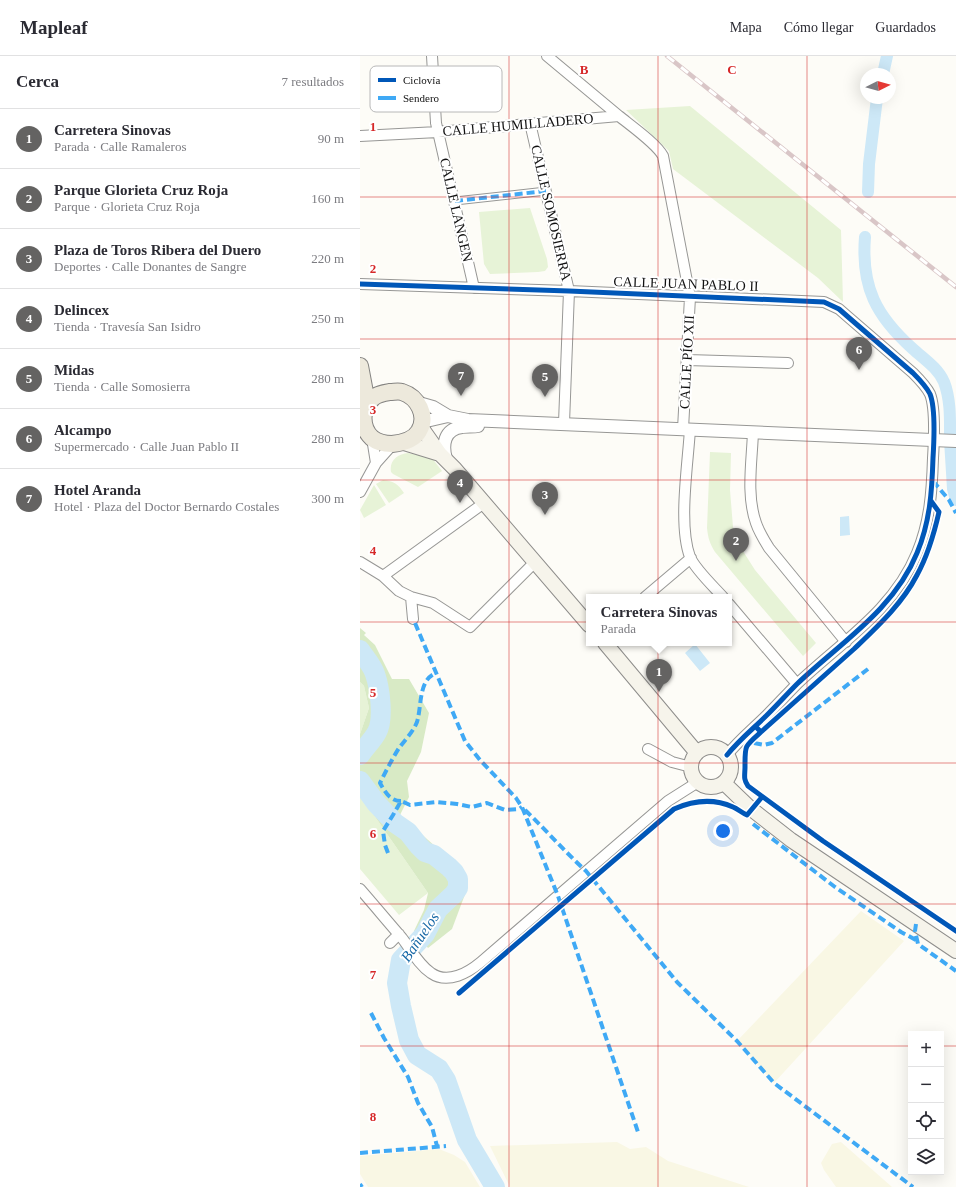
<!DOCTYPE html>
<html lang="es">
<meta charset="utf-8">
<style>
:root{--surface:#fff;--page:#f7f7f7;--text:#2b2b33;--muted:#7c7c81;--line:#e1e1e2;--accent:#646362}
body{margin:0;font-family:"Times New Roman",serif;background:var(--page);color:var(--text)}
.controls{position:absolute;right:12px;bottom:12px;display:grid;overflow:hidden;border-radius:0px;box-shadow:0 4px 16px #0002}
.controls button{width:36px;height:36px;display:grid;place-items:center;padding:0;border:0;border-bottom:1px solid var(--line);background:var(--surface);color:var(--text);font:20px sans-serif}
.compass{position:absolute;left:500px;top:12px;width:36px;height:36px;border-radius:50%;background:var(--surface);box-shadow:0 4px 16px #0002;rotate:84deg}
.you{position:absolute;left:363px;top:775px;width:14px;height:14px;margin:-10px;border:3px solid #fff;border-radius:50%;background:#1a73e8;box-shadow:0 0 0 6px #1a73e833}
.badge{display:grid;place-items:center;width:26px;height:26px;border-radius:50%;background:var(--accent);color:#fff;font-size:13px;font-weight:700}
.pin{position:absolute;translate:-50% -33px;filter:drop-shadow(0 1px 2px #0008)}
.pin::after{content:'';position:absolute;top:21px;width:14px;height:12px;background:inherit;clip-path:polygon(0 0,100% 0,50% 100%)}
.popup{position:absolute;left:226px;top:538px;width:146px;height:52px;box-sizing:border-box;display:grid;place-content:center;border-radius:0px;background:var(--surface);filter:drop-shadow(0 1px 3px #0005);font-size:13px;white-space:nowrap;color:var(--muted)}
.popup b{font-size:15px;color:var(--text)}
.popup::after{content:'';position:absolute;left:50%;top:100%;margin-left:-8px;border:8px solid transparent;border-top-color:var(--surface)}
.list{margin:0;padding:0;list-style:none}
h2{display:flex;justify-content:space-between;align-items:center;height:52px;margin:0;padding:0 16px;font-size:17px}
h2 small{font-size:13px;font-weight:400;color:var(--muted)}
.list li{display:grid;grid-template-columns:26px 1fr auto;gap:12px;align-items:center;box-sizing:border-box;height:60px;padding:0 16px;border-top:1px solid var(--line)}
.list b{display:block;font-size:15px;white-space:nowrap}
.list p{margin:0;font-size:13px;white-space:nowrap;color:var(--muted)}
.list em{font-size:13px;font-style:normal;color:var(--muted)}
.icon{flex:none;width:22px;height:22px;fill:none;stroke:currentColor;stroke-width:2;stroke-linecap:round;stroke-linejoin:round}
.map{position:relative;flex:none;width:596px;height:1131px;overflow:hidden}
header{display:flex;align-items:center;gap:24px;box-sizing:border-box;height:56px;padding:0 20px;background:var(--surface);border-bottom:1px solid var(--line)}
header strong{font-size:19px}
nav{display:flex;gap:22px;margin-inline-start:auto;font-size:14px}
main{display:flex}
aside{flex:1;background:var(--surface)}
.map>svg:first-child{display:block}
.farmland{fill:#f9f7e4}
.green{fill:#e7f3d7}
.forest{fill:#d8eac5}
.water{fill:#cde8f7}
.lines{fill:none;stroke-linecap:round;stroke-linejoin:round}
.canal{stroke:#cde8f7;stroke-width:12}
.river{stroke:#cde8f7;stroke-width:20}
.pedestrian-casing{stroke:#979795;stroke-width:9}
.minor-casing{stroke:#979795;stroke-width:12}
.tertiary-casing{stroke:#979795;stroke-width:14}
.secondary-casing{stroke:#8e8d8b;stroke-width:16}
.primary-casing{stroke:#858482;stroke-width:18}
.pedestrian{stroke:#fffffe;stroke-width:7}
.minor{stroke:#fffffe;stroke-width:10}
.tertiary{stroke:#fffffe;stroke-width:12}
.secondary{stroke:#f6f4eb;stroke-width:14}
.primary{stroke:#ede9dc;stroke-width:16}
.rail-casing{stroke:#d9c6c7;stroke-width:4.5}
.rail{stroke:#fff;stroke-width:3;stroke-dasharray:9;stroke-linecap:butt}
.quiet{stroke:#3fa9f5;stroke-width:4;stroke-dasharray:8 4;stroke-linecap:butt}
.cycleway-casing{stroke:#fff;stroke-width:8}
.cycleway{stroke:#0057b8;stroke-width:5}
.grid{fill:none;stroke:#d62828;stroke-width:1;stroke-opacity:0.55}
.labels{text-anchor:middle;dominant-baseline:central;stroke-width:4;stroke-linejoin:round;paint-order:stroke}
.street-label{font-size:14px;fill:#111;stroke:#fff}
.water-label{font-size:15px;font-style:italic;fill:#1768a6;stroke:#fff}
.key{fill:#fff;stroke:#b8b8b8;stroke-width:1}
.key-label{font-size:11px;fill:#111}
.grid-label{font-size:13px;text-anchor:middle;font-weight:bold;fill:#d62828;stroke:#fff;stroke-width:4;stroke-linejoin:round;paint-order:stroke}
</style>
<header>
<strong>Mapleaf</strong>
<nav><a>Mapa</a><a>Cómo llegar</a><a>Guardados</a></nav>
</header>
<main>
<aside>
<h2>Cerca<small>7 resultados</small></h2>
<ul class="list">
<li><span class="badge">1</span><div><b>Carretera Sinovas</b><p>Parada · Calle Ramaleros</p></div><em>90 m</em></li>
<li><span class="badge">2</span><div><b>Parque Glorieta Cruz Roja</b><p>Parque · Glorieta Cruz Roja</p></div><em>160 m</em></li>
<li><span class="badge">3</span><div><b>Plaza de Toros Ribera del Duero</b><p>Deportes · Calle Donantes de Sangre</p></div><em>220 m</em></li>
<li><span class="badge">4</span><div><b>Delincex</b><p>Tienda · Travesía San Isidro</p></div><em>250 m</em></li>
<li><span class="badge">5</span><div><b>Midas</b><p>Tienda · Calle Somosierra</p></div><em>280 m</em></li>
<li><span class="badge">6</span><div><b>Alcampo</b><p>Supermercado · Calle Juan Pablo II</p></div><em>280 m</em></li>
<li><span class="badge">7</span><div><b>Hotel Aranda</b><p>Hotel · Plaza del Doctor Bernardo Costales</p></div><em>300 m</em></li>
</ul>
</aside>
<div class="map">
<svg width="596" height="1131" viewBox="0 0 596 1131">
<rect width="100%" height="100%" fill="#fdfcf7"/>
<path class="farmland" d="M501 855 544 885 414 1027 377 985Z
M257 1086 270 1093 286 1091 308 1105 389 1131H150L130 1090Z
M481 1086 532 1131H476L464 1114 461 1107 472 1088Z
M79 1093 94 1099 105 1106 120 1131H8L0 1118V1100Z"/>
<path class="green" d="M330 50 481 174 483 246 458 222 313 113 309 95 266 54Z
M170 152 187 203 188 211 185 215 178 216 130 218 124 208 119 156Z
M350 396 371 397 370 434 373 471 381 492 395 514 456 587 443 600 355 496C350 488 348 482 347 472Z
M48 397 72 402 82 415 58 431 33 418 31 416C29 404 38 398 48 397Z
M23 424C34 425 38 428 44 437L29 447 16 428Z
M14 429 26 449 4 462 0 454Z
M0 626 4 630 9 652 0 678Z
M0 739 68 837 39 859 0 813Z"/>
<path class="forest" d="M0 572 6 577 4 579 15 589 32 623H49L69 657 61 696 47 725 49 741 40 759 104 816 107 833 92 873 68 892 54 875 64 854 68 837 0 739V678L9 652 4 630 0 626Z"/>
<path class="water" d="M489 460 490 479 480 480V461Z
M335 588 350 607 340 615 325 597Z"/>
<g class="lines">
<path class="canal" d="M523 18 527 0
M508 136 509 108 517 42
M505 181C501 231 516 260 553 293 564 303 578 312 584 326 591 344 590 365 590 384 591 400 592 416 593 433L596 444"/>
<path class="river" d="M0 594C5 602 12 609 15 618 20 632 24 663 17 676 13 684 5 691 0 699
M0 725 16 747 35 767 48 776 59 790 65 796 74 799 89 811 94 816 98 823V832L94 838 78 853 65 878 41 904 37 927 41 950 49 984 57 999 79 1013 86 1024 107 1084 135 1131"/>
<defs>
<path id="pedestrian" d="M95 145 186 135"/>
<path id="minor" d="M72 0 76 67 114 232
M187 0 259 60
M170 67 209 235 204 367
M0 80 78 76 259 60C270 69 297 88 303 100L330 241 323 373
M0 228 209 235 464 246 479 253 487 260 553 317C559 323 566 330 570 338 576 353 574 386 573 402 572 435 570 466 557 497 534 554 480 587 437 628 427 638 418 648 408 658 394 672 379 684 367 699
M327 304 428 307
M330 373C328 408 318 469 330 501 335 513 354 531 363 541
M393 376C392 405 386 439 396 467 399 476 404 484 409 492L486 586
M12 382 16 407
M0 436 16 407 33 388
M0 506 23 520 39 535 51 541 53 563
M23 520 124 447
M51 541 73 547 110 571 175 506
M285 541 331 502
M369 548 437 628
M288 693 312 706 331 711
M0 833C14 849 28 866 42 882 51 894 59 909 71 917 88 929 109 916 121 906L308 745 338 726
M30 887 39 878"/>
<path id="tertiary" d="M59 347 73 351 88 360 108 364 596 385
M62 366 88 360
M86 403C82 389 84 373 102 371 107 370 113 371 118 370"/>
<path id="secondary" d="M61 371 80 398 95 413 229 569
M41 386 80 398
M245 587 337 697
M331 711a20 20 0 1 1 40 0a20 20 0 1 1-40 0Z
M364 727 390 752 431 784 596 895"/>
<path id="primary" d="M0 310 7 347
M30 336C34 336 38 335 42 336 58 341 68 360 59 375 54 384 42 387 32 388 26 388 18 387 12 382 1 372 0 352 13 342 17 338 24 337 30 336Z"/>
</defs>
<use href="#pedestrian" class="pedestrian-casing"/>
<use href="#minor" class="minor-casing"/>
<use href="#tertiary" class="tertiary-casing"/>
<use href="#secondary" class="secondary-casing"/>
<use href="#primary" class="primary-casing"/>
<use href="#pedestrian" class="pedestrian"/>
<use href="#minor" class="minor"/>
<use href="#tertiary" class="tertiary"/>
<use href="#secondary" class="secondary"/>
<use href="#primary" class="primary"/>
<defs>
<path id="rail" d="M307 0 596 231"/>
</defs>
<use href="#rail" class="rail-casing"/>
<use href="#rail" class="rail"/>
<path class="quiet" d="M95 145 186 135
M573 425 589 444 596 457
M55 567 105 685 120 704 156 742 162 751 198 840 278 1076
M394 687 404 689 412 687 508 613
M41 745C30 745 25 736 20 727 26 715 32 703 39 692 45 684 53 676 57 666 62 650 58 624 76 617
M165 754C186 774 205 796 226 815L317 926 377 985 414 1027 553 1131
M393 768 475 831 541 876 556 884
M28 797 25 789 23 775 33 759 41 745 50 749 76 746 97 748 112 751 127 747 145 754 159 753 162 751
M556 868 555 875 558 888 596 915
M11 957 24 982 48 1021 58 1047 72 1071 77 1090
M0 1097 86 1090
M0 1128 2 1131"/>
<defs>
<path id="cycleway" d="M0 228 209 235 464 246 479 253 487 260 553 317C559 323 566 330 570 338 576 353 574 386 573 402 572 435 570 466 557 497 534 554 480 587 437 628 427 638 418 648 408 658 394 672 379 684 367 699
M397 672 401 676C432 648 463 621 494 593 518 570 542 548 557 519 568 499 574 478 579 456L571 445
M401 676C384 691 385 689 385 711 385 719 383 723 388 730L463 785 596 875
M99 937 314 753C332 745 353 742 373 751 378 753 382 757 387 759L402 741"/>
</defs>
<use href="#cycleway" class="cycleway-casing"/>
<use href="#cycleway" class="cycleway"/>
</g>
<path class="grid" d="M149 0V1131M298 0V1131M447 0V1131M0 141H596M0 283H596M0 424H596M0 566H596M0 707H596M0 848H596M0 990H551M581 990H596"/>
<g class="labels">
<g class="street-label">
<text transform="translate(158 69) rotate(-5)">CALLE HUMILLADERO</text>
<text transform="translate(96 154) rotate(77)">CALLE LANGEN</text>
<text transform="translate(191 157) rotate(77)">CALLE SOMOSIERRA</text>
<text transform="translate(326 228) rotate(2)">CALLE JUAN PABLO II</text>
<text transform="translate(327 306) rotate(-87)">CALLE PÍO XII</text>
</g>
<g class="water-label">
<text transform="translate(60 881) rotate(-56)">Bañuelos</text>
</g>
</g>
<rect x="10" y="10" width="132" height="46" rx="6" class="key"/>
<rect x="18" y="22" width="18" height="4" fill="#0057b8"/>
<rect x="18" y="40" width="18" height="4" fill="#3fa9f5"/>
<g class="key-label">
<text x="43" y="28">Ciclovía</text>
<text x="43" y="46">Sendero</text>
</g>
<g class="grid-label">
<text x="224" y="18">B</text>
<text x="372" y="18">C</text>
<text x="13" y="75">1</text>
<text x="13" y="217">2</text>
<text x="13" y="358">3</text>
<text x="13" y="499">4</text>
<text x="13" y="641">5</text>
<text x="13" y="782">6</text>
<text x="13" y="923">7</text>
<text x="13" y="1065">8</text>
</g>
</svg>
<div class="controls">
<button>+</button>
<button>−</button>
<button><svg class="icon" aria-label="locate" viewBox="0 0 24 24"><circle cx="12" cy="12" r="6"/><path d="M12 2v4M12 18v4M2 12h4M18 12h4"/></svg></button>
<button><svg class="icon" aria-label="layers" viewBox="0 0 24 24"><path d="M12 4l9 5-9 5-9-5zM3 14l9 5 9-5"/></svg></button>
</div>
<svg class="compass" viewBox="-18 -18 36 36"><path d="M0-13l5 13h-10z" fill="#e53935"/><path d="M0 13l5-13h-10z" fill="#7c7c81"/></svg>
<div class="you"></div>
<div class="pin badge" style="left:299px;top:636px">1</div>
<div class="popup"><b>Carretera Sinovas</b>Parada</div>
<div class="pin badge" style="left:376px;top:505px">2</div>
<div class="pin badge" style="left:185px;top:459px">3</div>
<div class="pin badge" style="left:100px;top:447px">4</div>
<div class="pin badge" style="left:185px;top:341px">5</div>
<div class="pin badge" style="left:499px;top:314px">6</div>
<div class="pin badge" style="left:101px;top:340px">7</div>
</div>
</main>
